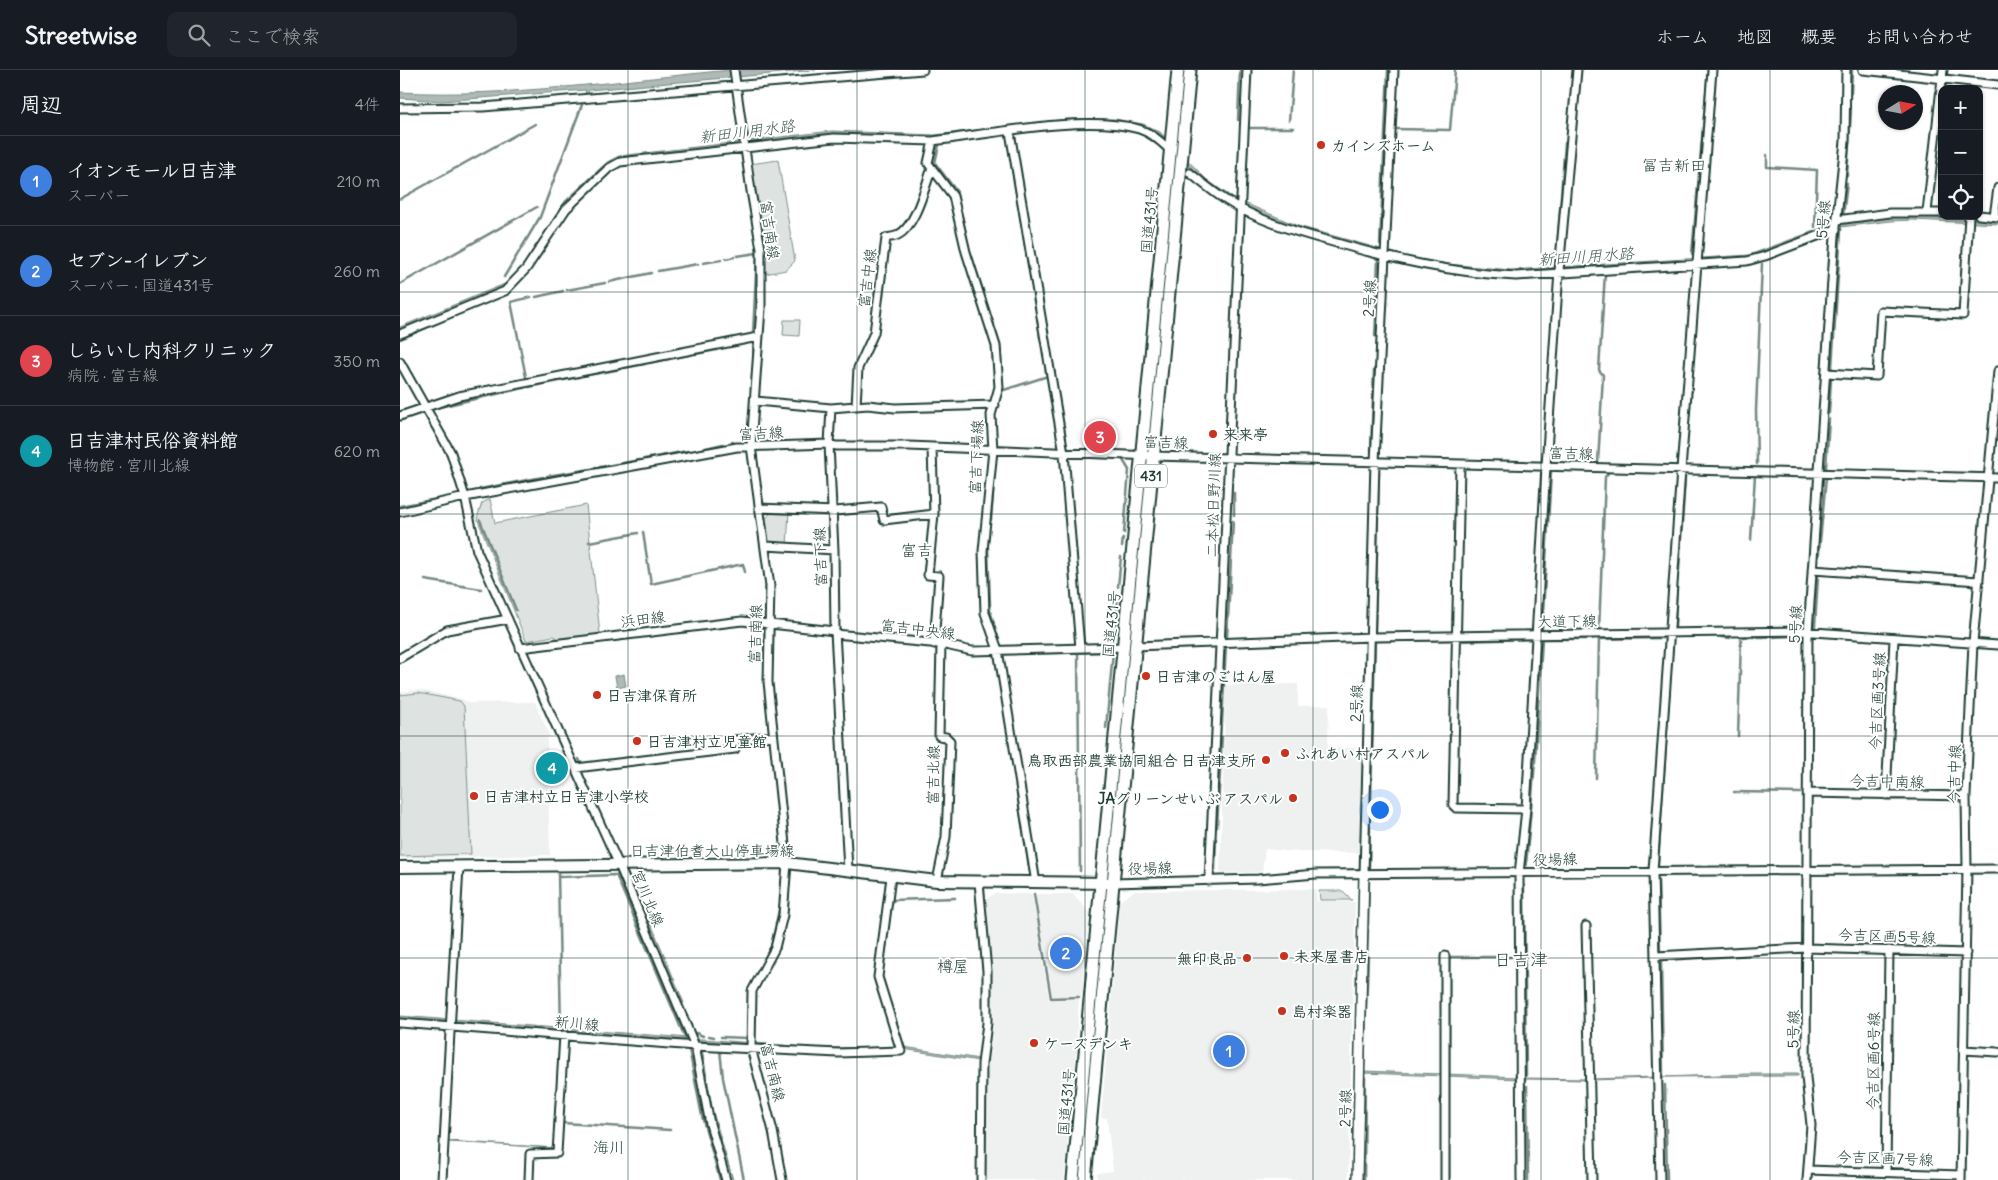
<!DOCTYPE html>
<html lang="ja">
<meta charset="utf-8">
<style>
:root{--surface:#171b24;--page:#20242c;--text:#f1f3f6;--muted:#9ea1a6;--line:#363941;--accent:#c8321e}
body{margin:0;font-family:Delius,"Klee One",sans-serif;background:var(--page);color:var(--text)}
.controls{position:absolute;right:15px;top:15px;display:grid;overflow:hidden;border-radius:10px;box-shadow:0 1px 4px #0004}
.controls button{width:45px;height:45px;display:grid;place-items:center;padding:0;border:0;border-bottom:1px solid var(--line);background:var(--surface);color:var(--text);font:25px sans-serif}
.compass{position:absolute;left:1478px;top:15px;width:45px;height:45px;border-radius:50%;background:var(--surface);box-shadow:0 1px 4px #0004;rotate:79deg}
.you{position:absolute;left:979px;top:739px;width:18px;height:18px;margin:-12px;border:4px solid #fff;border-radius:50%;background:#1a73e8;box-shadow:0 0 0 8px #1a73e833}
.badge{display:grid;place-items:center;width:32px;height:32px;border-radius:50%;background:var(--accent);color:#fff;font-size:16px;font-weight:700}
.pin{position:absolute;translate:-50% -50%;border:2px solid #fff;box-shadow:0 1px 5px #0006}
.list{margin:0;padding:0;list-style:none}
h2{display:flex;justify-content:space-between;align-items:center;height:65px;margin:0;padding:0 20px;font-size:21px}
h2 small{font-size:16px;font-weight:400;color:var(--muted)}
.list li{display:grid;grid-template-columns:32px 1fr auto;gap:15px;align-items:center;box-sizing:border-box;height:90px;padding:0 20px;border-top:1px solid var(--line)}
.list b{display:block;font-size:19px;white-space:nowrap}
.list p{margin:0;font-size:16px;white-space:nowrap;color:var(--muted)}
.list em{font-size:16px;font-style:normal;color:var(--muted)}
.icon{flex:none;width:28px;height:28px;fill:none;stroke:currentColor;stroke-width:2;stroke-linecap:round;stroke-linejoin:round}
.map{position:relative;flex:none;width:1598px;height:1110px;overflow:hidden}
header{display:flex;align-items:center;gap:30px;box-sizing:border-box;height:70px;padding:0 25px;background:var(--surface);border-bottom:1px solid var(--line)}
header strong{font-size:24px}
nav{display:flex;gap:28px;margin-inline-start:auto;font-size:18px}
.search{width:350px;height:45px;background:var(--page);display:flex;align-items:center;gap:12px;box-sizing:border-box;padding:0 18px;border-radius:10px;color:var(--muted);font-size:19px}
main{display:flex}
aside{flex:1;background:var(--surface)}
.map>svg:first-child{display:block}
.built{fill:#eef1f0}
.green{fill:#dee3e2;stroke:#7e908b}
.water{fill:#afbab7;stroke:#758883}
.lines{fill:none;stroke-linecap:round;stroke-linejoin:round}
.stream{stroke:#758883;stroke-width:2.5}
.minor-casing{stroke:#1f3d34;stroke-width:11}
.tertiary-casing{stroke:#1f3d34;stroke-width:12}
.secondary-casing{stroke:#1f3d34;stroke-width:14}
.trunk-casing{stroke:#1f3d34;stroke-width:15}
.minor{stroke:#fff;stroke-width:7}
.tertiary{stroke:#fff;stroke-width:9}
.secondary{stroke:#fff;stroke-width:10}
.trunk{stroke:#fff;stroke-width:11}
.grid{fill:none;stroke:#1f3d34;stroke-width:1;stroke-opacity:0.55}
.poi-dot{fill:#c8321e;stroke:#fff;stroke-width:2}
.labels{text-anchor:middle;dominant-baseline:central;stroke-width:4;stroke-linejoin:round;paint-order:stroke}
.shield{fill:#fff;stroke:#627771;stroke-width:1}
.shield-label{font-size:14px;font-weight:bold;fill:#1f3d34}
.poi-label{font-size:15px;font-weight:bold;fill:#1f3d34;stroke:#fff;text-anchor:start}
.street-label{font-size:15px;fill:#1f3d34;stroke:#fff}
.water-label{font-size:16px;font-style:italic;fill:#4a625b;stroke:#fff}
.neighbourhood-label{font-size:16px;fill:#1f3d34;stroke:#fff}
.quarter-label{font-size:18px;fill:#1f3d34;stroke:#fff}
</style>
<header>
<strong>Streetwise</strong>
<div class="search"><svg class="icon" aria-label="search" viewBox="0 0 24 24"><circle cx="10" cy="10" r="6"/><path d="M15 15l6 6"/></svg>ここで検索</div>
<nav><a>ホーム</a><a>地図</a><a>概要</a><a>お問い合わせ</a></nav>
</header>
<main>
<aside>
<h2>周辺<small>4件</small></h2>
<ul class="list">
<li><span class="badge" style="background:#3f7fe0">1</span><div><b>イオンモール日吉津</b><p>スーパー</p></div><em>210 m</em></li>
<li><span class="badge" style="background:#3f7fe0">2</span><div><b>セブン-イレブン</b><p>スーパー · 国道431号</p></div><em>260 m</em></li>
<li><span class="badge" style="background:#e0444e">3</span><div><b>しらいし内科クリニック</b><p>病院 · 富吉線</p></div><em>350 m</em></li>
<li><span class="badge" style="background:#0f9aa8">4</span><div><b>日吉津村民俗資料館</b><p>博物館 · 宮川北線</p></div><em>620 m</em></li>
</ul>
</aside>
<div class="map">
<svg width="1598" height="1110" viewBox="0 0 1598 1110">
<rect width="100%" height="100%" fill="#fff"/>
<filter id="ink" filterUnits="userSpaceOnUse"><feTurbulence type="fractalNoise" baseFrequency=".02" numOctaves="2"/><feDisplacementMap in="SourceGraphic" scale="10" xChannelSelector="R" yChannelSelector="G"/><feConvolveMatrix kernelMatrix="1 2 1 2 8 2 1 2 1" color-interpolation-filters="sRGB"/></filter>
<g filter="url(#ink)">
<path class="built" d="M898 614V636L929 635 928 678H965L961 783 900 782 865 779 862 802 820 803 826 615Z
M19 620 62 629 68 633 135 632 150 667 147 668 150 785 0 788V622Z
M916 819 917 831 955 832 948 1110H697V1103L713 1101 707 1048H701L720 831 734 821Z
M595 823 632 824 649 930 679 929 675 997 664 1110H585L588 996 594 950 591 880 587 852V829Z
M636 824H673L689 842 682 925 653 927Z"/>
<path class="green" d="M378 90 395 191 386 200 365 204V178L350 94Z
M384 250H400L399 266 383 265Z
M90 429 95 453 186 435 200 564 158 569 154 566 126 571 77 448 82 433Z
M389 441 387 476 369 474 366 448 372 442Z
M18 623 60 631 64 636 71 784 0 786V625Z
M919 821H943L952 830H920Z"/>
<path class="water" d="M330 0H416L189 20 184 33H182L186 20 41 31 0 28V22C107 28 223 10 330 0Z
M667 49H715L743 54 760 62 807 110 833 128 898 156 1013 188 1047 194 1111 200 1349 185 1433 154 1501 146 1598 151V154L1513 150 1491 151 1432 158 1349 188 1110 204 1046 198 900 160 827 128 801 108 760 66 749 60 715 53 536 68 431 64 220 90 172 129 124 201 107 217 0 261V257L107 213 121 199 165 131 207 92 219 86 432 61 535 65Z
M46 248 47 250 0 270V268Z
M224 604 226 616 217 618 215 606Z
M250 851 284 933H282L248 852Z
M0 946 420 978 504 977 579 989V991L503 979 419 980 0 949Z
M300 978H302L313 1042 333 1110 311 1042Z
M963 1001 1044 1004V1006L963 1003Z
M1047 1004 1117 1007V1009L1047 1006Z
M1348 1004H1398V1006L1262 1007Z
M1255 1007V1008L1191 1010V1009Z
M1124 1008 1188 1009V1010L1124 1009Z
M48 1071 155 1078 48 1072Z"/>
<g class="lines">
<path class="stream" d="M1451 23 1452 0
M838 50 840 0
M889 51 893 0
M848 58H893
M995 59 1050 60 1055 0
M608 72 614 110
M539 75 535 93 557 122
M1367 85V97L1417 100 1415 157
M1447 106 1451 41
M615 116 628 193
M557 125 559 134
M0 129 135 54
M561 142 569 178
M1443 146 1447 113
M980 174 988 0
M570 181 584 224
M1292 184 1308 0
M337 186 357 183 353 264
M326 189 334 187
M1156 192 1165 73
M303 193 321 190
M629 197 637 245
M258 201 298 194
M104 207 140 147 183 32
M209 212 251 203
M0 214 137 137
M167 220 205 213
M136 227 163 221
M587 235 590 245
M976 243 978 189
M592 250 594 254
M638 251 640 268
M595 259 600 275 602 307
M975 266 976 247
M353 273 354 296
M341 274 351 272
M319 278 334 275
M296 284 316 280
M274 288 293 284
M248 293 269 289
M224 298 245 294
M1432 298 1441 159
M183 306 221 299
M126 307 111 232 131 227
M129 317 179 307
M604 320 648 306
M35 338 124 318
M1429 343 1431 310
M0 350 24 342
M329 373 333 372
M297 380 323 374
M971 381 974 299
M244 389 287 381
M723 390 729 400 724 463
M1198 393 1203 305 1199 300 1205 203
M1357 394 1356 340 1362 194
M200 397 240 390
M1426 398 1429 349
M147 406 197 398
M352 409 354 425
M80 419 143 407
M0 436 47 427
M834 445V423
M80 450 116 540
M591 450 596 387
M243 462 251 514 343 494 345 502
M1351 470 1355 405
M189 472 238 463
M722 477 723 468
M588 478 590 535
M1418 493 1426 408
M1279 501 1285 407
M25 510 81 519
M718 517 721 487
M590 540 600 575
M365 546 366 510
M1415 556 1418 507
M1275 559 1277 507
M1142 561 1151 402
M1199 561 1205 407 1208 403
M975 563 979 402
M1398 566H1403
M1321 567 1330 568
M1343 567H1354
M1358 567H1368
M1374 567 1393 566
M827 568 833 451
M976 571 1053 570
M1060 571 1132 569
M713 573 718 526
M364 583 365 556
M678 583 680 801
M603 584 713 582 706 658
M603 587 607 616
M822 654 826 576
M1338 666 1341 569
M372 685 380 760
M179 689 181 694
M1196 708 1199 569 1265 568
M616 716 630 802
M1334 722 1400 723
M971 731 975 570
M970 741V747
M817 757 822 667
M1126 795 1135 692 1142 569H1192
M1258 795 1273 567
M969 797 970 757
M815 800 816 769
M158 803 161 961
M158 807 216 805 286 970
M1258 809 1260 882
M1124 816 1126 1005
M634 824 651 928 679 927
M492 830 555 828
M968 854 969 811
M1190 855 1191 913
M488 857 490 843
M486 877 487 867
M967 881 968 860
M484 887 485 880
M365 888 371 877 380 835
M1261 890 1263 1003
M482 907 492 939
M494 945 501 969
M296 963 303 966
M309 966 314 967
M321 967 347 968
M289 979 302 1046 320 1110
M320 980 323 1008 344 1110
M159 991 160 972
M964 997 968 886
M1049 1003V889L1051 887H1111
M1265 1015 1267 1110
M1127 1016 1128 1110
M163 1053 270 1060
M964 1110 965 1008
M1049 1110V1076"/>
<defs>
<path id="minor" d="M334 0 351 121 361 179V238L351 376 370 516 368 612 387 793 383 845 375 878 352 921 351 978 373 1061 382 1110
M1463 0 1598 15
M0 38 83 37 523 0
M610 62 664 383 680 578
M533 71C590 64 685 44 739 59 752 63 761 72 771 81
M790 103C801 112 812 121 824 129 856 150 896 162 933 172 995 190 1052 203 1116 206L1347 191 1365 186 1436 159
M1527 142 1543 0
M1579 145 1598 147
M1594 146 1598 118
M1437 150 1490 143H1542
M0 264 105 221 126 199 166 139 209 98 220 92 434 68 533 71 528 93 553 126 566 182 596 276 599 317 591 345 593 380 583 481 585 543 598 580 636 813
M0 292 51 383 65 427 77 481 219 795 295 976 310 1054 326 1110
M1426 303 1477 306 1481 241 1563 245 1569 146
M355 331 431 338
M456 336 458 298 474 263 486 168C489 167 495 167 498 165 516 156 525 116 532 98
M0 346 59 326 358 267
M532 378 534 444 528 505 539 506 534 574
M1060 394 1053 735 1056 738 1126 739
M359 438 435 441 481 437 484 450 534 444
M0 442 65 427 337 377 429 374 436 376H509L753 386 1598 408
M366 476 434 480
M1412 500 1579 511
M435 564 541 574 572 581 724 577
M735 576 972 567 1400 561 1598 575
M120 578 342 551 435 561
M0 588 47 560 108 549
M176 698 335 679 334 670 373 666
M1407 723 1566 726
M1486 725 1494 569
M448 800 435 561 434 480 429 374 431 338 468 335 495 338 595 335
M964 804 975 392 994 0
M537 811 546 767 550 671 546 667 539 666 541 574
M809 811 847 0
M579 812 587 901V953L582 994 581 1110
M713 813 858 809 916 804 1598 799
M1186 856 1192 1110
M1045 886V1110
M1256 886 1407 878 1566 883
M0 953 295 976 438 983 501 981 478 907 491 807
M1563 980 1598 982
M1408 1100 1561 1105
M1486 1102 1489 880
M42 1110 59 796
M129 1110 130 1084 157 1083 164 965
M1121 1110 1119 804 1126 739 1146 396 1159 201 1177 0
M1260 1110 1253 801 1281 400 1312 0
M1407 1110 1411 1055 1406 1007 1408 562 1435 166 1445 71 1446 0
M1561 1110 1567 799 1566 726 1573 573 1598 301"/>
<path id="tertiary" d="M957 1110 964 804"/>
<path id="secondary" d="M0 797 387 793 537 811 709 813"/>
<path id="trunk" d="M673 1110 778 0
M685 1110 790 0"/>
</defs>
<use href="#minor" class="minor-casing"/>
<use href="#tertiary" class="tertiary-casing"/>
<use href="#secondary" class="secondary-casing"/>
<use href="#trunk" class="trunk-casing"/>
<use href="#minor" class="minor"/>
<use href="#tertiary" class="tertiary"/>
<use href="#secondary" class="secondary"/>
<use href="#trunk" class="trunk"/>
</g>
</g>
<path class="grid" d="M228 0V1110M457 0V1110M685 0V1110M913 0V1110M1141 0V1110M1370 0V1110M0 222H1598M0 444H1598M0 666H1598M0 888H1598"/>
<g class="poi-dot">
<circle cx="921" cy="75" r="5"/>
<circle cx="813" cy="364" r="5"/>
<circle cx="746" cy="606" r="5"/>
<circle cx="197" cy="625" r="5"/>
<circle cx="237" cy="671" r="5"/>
<circle cx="885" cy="683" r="5"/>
<circle cx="866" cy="690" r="5"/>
<circle cx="74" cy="726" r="5"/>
<circle cx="893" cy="728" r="5"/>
<circle cx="884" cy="886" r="5"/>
<circle cx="847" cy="888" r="5"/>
<circle cx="882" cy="941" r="5"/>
<circle cx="634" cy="973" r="5"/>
</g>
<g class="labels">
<rect class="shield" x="735" y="394.5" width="32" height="23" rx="4"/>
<g class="shield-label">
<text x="751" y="406">431</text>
</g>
<g class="poi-label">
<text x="931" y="75">カインズホーム</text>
<text x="823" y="364">来来亭</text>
<text x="756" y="606">日吉津のごはん屋</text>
<text x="207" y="625">日吉津保育所</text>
<text x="247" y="671">日吉津村立児童館</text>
<text x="895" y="683">ふれあい村アスパル</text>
<text x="856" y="690" text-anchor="end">鳥取西部農業協同組合 日吉津支所</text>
<text x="84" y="726">日吉津村立日吉津小学校</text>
<text x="883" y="728" text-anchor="end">JAグリーンせいぶ アスパル</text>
<text x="894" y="886">未来屋書店</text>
<text x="837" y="888" text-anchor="end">無印良品</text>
<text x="892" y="941">島村楽器</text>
<text x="644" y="973">ケーズデンキ</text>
</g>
<g class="street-label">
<text transform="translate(1423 149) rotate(-85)">5号線</text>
<text transform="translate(749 150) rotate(-85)">国道431号</text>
<text transform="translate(370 160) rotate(82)">富吉南線</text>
<text transform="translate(467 208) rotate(-83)">富吉中線</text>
<text transform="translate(969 228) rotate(-87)">2号線</text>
<text transform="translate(361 363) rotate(-3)">富吉線</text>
<text transform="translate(766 372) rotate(2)">富吉線</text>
<text transform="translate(1171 383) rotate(1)">富吉線</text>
<text transform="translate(576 387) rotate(-88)">富吉下場線</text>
<text transform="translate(813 435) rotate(-88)">二本松日野川線</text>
<text transform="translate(420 487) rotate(-92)">富吉下線</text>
<text transform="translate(243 549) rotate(-7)">浜田線</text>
<text transform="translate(1167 551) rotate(-1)">大道下線</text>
<text transform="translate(711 554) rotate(-84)">国道431号</text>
<text transform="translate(1395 554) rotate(-87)">5号線</text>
<text transform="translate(518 559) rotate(7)">富吉中央線</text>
<text transform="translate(355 564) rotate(-88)">富吉南線</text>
<text transform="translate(1477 631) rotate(-87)">今吉区画3号線</text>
<text transform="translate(956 633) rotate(-88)">2号線</text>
<text transform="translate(1554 704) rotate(-88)">今吉中線</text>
<text transform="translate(533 705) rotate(-89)">富吉北線</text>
<text transform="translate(1487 711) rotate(1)">今吉中南線</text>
<text x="312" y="780">日吉津伯耆大山停車場線</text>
<text transform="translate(1155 789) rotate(-1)">役場線</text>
<text transform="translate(750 798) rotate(-1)">役場線</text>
<text transform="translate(248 828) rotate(67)">宮川北線</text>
<text transform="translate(1487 866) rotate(2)">今吉区画5号線</text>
<text transform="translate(177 953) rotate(5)">新川線</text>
<text transform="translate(1393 959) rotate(-89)">5号線</text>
<text transform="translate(1473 991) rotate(-89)">今吉区画6号線</text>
<text transform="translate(373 1002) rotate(76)">富吉南線</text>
<text transform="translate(666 1032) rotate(-85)">国道431号</text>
<text transform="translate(945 1038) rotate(-89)">2号線</text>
<text transform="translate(1485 1088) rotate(2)">今吉区画7号線</text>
</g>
<g class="water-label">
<text transform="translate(347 61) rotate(-7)">新田川用水路</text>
<text transform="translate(1186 186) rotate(-4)">新田川用水路</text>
</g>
<g class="neighbourhood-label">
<text x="1274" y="95">冨吉新田</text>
<text x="517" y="480">富吉</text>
<text x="553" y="896">樽屋</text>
<text x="209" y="1077">海川</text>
</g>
<g class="quarter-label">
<text x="1121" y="889">日吉津</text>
</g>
</g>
</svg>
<div class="controls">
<button>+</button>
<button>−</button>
<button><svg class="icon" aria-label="locate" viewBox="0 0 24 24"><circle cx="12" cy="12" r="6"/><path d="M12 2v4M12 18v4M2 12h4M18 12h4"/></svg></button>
</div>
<svg class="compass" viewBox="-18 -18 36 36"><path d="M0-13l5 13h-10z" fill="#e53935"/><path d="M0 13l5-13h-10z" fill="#9ea1a6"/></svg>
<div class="you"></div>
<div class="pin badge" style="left:829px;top:981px;background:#3f7fe0">1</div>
<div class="pin badge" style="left:666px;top:883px;background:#3f7fe0">2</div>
<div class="pin badge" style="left:700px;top:367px;background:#e0444e">3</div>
<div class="pin badge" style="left:152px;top:698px;background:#0f9aa8">4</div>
</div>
</main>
